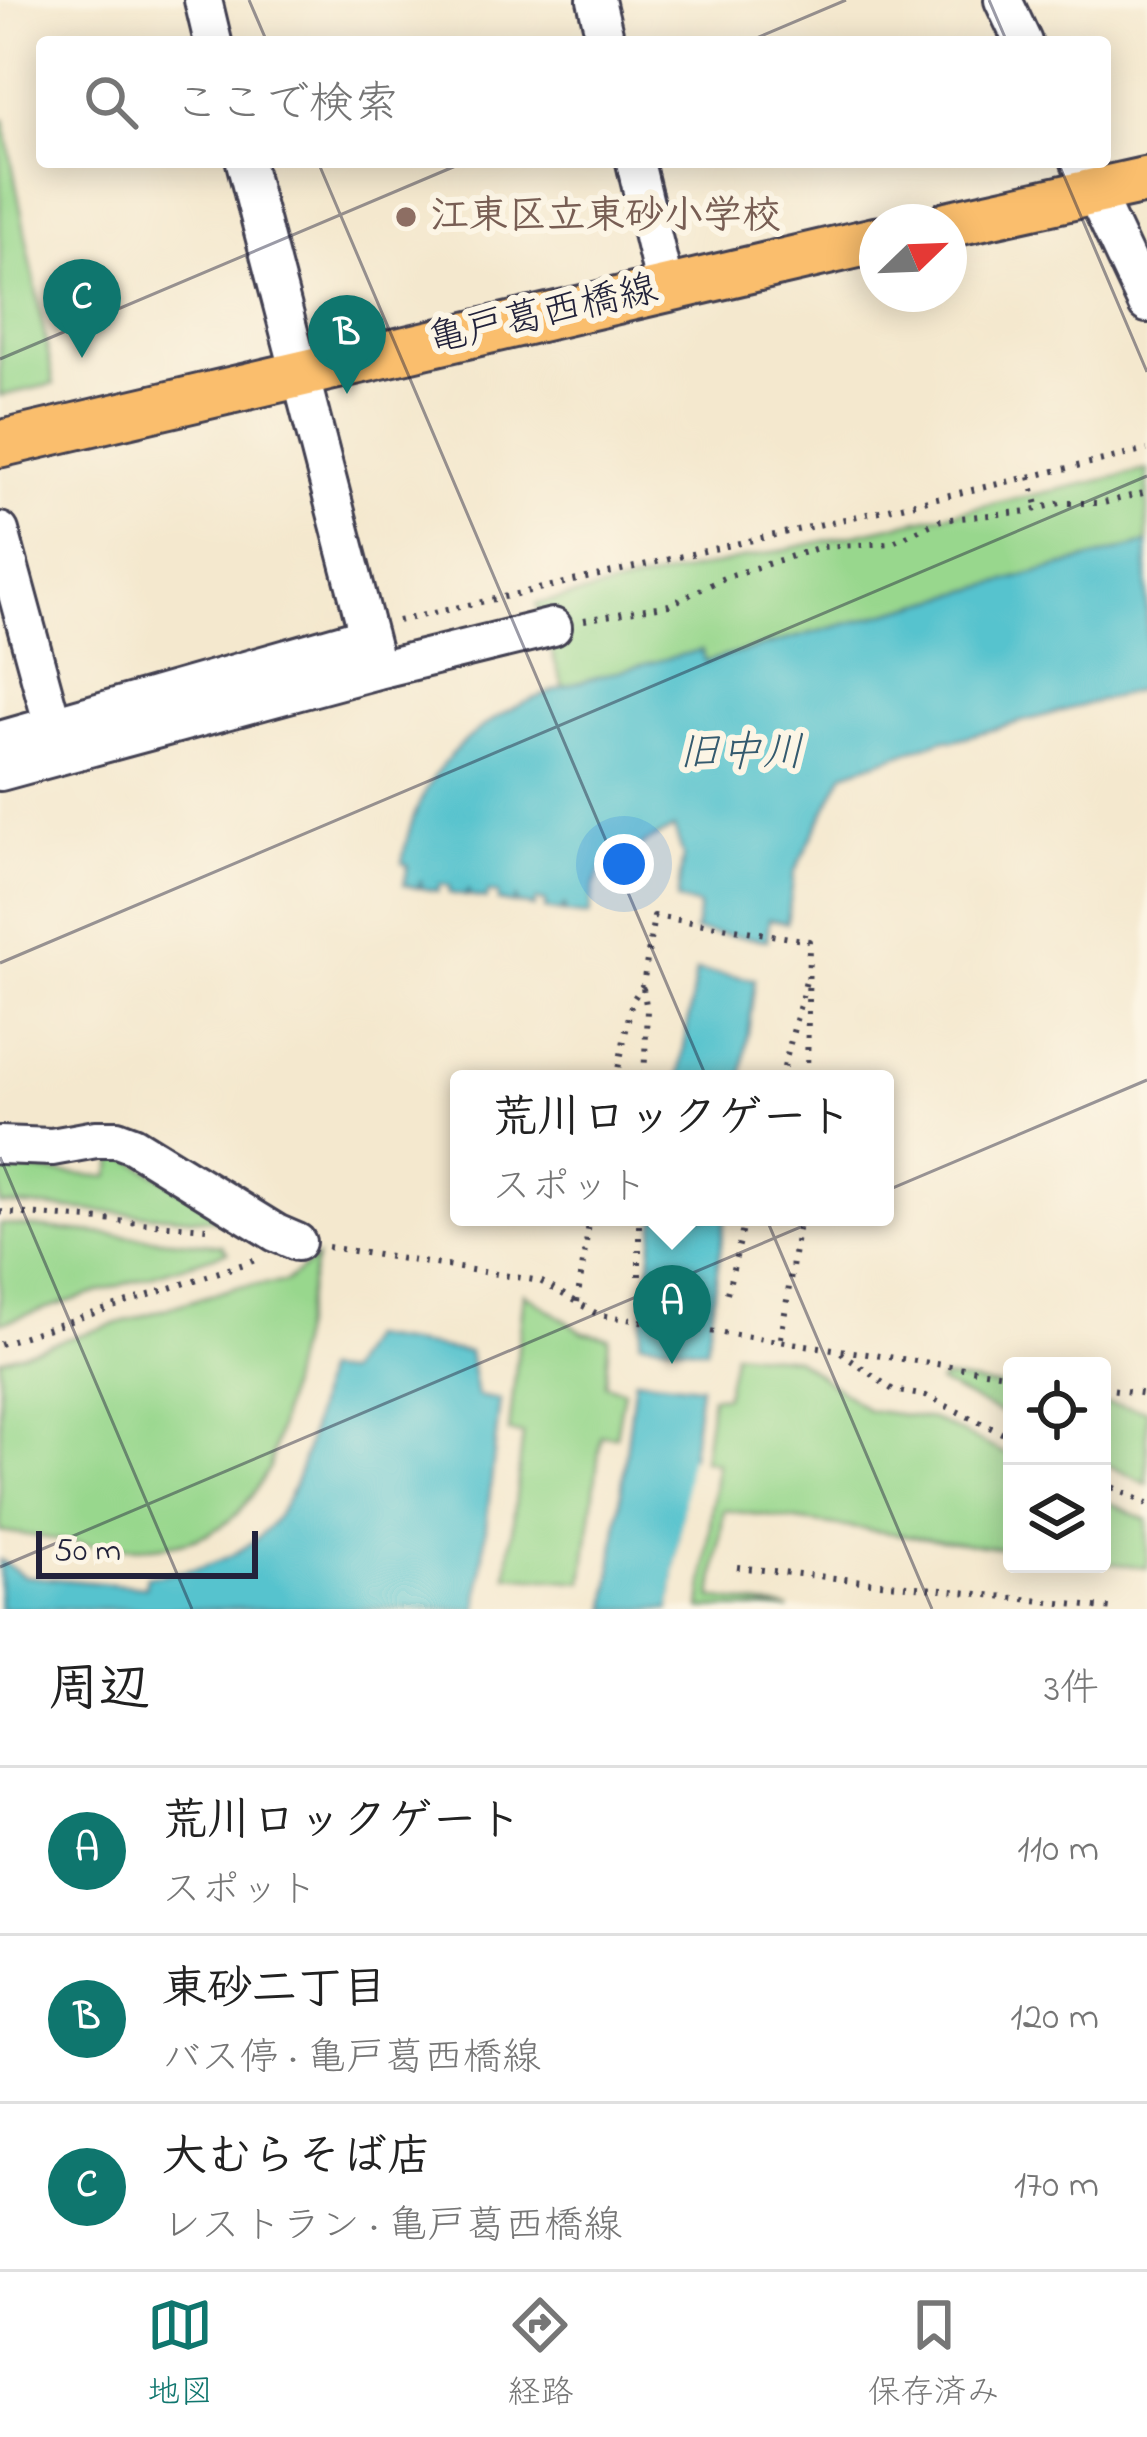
<!DOCTYPE html>
<html lang="ja">
<meta charset="utf-8">
<style>
:root{--surface:#fff;--page:#f2f2f2;--text:#222;--muted:#767676;--line:#e0e0e0;--accent:#0f766e}
body{margin:0;font-family:"Indie Flower","Klee One",sans-serif;background:var(--page);color:var(--text)}
.controls{position:absolute;right:36px;bottom:36px;display:grid;overflow:hidden;border-radius:12px;box-shadow:0 6px 30px #0003}
.controls button{width:108px;height:108px;display:grid;place-items:center;padding:0;border:0;border-bottom:3px solid var(--line);background:var(--surface);color:var(--text);font:60px sans-serif}
.compass{position:absolute;left:859px;top:204px;width:108px;height:108px;border-radius:50%;background:var(--surface);box-shadow:0 6px 30px #0003;rotate:67deg}
.scale{position:absolute;left:36px;bottom:30px;width:222px;box-sizing:border-box;padding-left:12px;border:6px solid #22223b;border-top:0;font-size:33px;line-height:42px;white-space:nowrap;color:#22223b;-webkit-text-stroke:9px #fcf5e5;paint-order:stroke}
.you{position:absolute;left:624px;top:864px;width:42px;height:42px;margin:-30px;border:9px solid #fff;border-radius:50%;background:#1a73e8;box-shadow:0 0 0 18px #1a73e833}
.badge{display:grid;place-items:center;width:78px;height:78px;border-radius:50%;background:var(--accent);color:#fff;font-size:39px;font-weight:700}
.pin{position:absolute;translate:-50% -99px;filter:drop-shadow(0 3px 6px #0008)}
.pin::after{content:'';position:absolute;top:63px;width:42px;height:36px;background:inherit;clip-path:polygon(0 0,100% 0,50% 100%)}
.popup{position:absolute;left:450px;top:1070px;width:444px;height:156px;box-sizing:border-box;display:grid;place-content:center;border-radius:12px;background:var(--surface);filter:drop-shadow(0 3px 9px #0005);font-size:39px;white-space:nowrap;color:var(--muted)}
.popup b{font-size:45px;color:var(--text)}
.popup::after{content:'';position:absolute;left:50%;top:100%;margin-left:-24px;border:24px solid transparent;border-top-color:var(--surface)}
.list{margin:0;padding:0;list-style:none}
h2{display:flex;justify-content:space-between;align-items:center;height:156px;margin:0;padding:0 48px;font-size:51px}
h2 small{font-size:39px;font-weight:400;color:var(--muted)}
.list li{display:grid;grid-template-columns:78px 1fr auto;gap:36px;align-items:center;box-sizing:border-box;height:168px;padding:0 48px;border-top:3px solid var(--line)}
.list b{display:block;font-size:45px;white-space:nowrap}
.list p{margin:0;font-size:39px;white-space:nowrap;color:var(--muted)}
.list em{font-size:39px;font-style:normal;color:var(--muted)}
.icon{flex:none;width:66px;height:66px;fill:none;stroke:currentColor;stroke-width:2;stroke-linecap:round;stroke-linejoin:round}
.map{position:relative;flex:none;width:1147px;height:1609px;overflow:hidden}
.search{position:absolute;background:var(--surface);box-shadow:0 6px 30px #0003;left:36px;right:36px;top:36px;height:132px;display:flex;align-items:center;gap:30px;box-sizing:border-box;padding:0 42px;border-radius:12px;color:var(--muted);font-size:45px}
.sheet{height:660px;background:var(--surface)}
nav{display:flex;justify-content:space-around;align-items:center;box-sizing:border-box;height:168px;border-top:3px solid var(--line);background:var(--surface);font-size:33px;color:var(--muted)}
nav a{display:grid;justify-items:center;gap:6px}
nav .on{color:var(--accent)}
.map>svg:first-child{display:block}
.green{fill:#98d78d;stroke:#5d7c64;stroke-width:3}
.water{fill:#56c3ce;stroke:#3c7284;stroke-width:3}
.pier{fill:#f4e8ce}
.lines{fill:none;stroke-linecap:round;stroke-linejoin:round}
.minor-casing{stroke:#424051;stroke-width:42}
.major-casing{stroke:#424051;stroke-width:51}
.path{stroke:#424051;stroke-width:6;stroke-dasharray:3 9;stroke-linecap:butt}
.minor{stroke:#fff;stroke-width:36}
.major{stroke:#fabe6d;stroke-width:45}
.ticks{fill:none;stroke:#22223b;stroke-width:3;stroke-opacity:0.45}
.education-dot{fill:#8d6e63;stroke:#fcf5e5;stroke-width:4.5}
.labels{text-anchor:middle;dominant-baseline:central;stroke-width:12;stroke-linejoin:round;paint-order:stroke}
.education-label{font-size:39px;font-weight:bold;fill:#785e54;stroke:#fcf5e5;text-anchor:start}
.street-label{font-size:39px;fill:#22223b;stroke:#fcf5e5}
.water-label{font-size:42px;font-style:italic;fill:#345a6e;stroke:#fcf5e5}
</style>
<div class="map">
<svg width="1147" height="1609" viewBox="0 0 1147 1609">
<rect width="100%" height="100%" fill="#fcf5e5"/>
<filter id="ink" filterUnits="userSpaceOnUse"><feTurbulence type="fractalNoise" baseFrequency=".00833" numOctaves="2"/><feDisplacementMap in="SourceGraphic" scale="24" xChannelSelector="R" yChannelSelector="G"/><feConvolveMatrix kernelMatrix="1 2 1 2 8 2 1 2 1" color-interpolation-filters="sRGB"/></filter>
<filter id="wash" filterUnits="userSpaceOnUse"><feTurbulence type="fractalNoise" baseFrequency=".004" numOctaves="4" result="noise"/><feDisplacementMap in="SourceGraphic" scale="48" xChannelSelector="R" yChannelSelector="G"/><feGaussianBlur stdDeviation="2.7" result="paint"/><feColorMatrix in="noise" values="0 0 0 0 0 0 0 0 0 0 0 0 0 0 0 0 0 1.4 0 .05"/><feComposite in="paint" operator="in"/></filter>
<g filter="url(#wash)">
<rect width="100%" height="100%" fill="#f4e8ce"/>
<path class="green" d="M4 120 54 384 0 396V121Z
M1147 470V543L705 662 702 650 564 689 536 604Z
M115 1157 129 1159 210 1205 219 1220 0 1204V1168L109 1177Z
M0 1224 222 1245 227 1252 0 1323Z
M316 1258 270 1467C258 1486 247 1506 230 1520 166 1569 72 1540 0 1531V1359L237 1287 285 1282Z
M524 1293 583 1332 609 1337 605 1384 624 1390 616 1436 601 1435 583 1582 507 1576 523 1434 509 1432Z
M734 1352 795 1358 868 1410 932 1419 1012 1457V1550L724 1510 712 1598 790 1609 701 1608 717 1463 703 1460 712 1396H725Z
M943 1378 1012 1388V1419L939 1383Z
M1102 1403 1147 1410V1484L1102 1462Z
M1102 1499 1147 1520V1568L1102 1562Z"/>
<path class="water" d="M1147 543V688L954 740 945 739 844 773 794 873 787 923 769 919 767 940 695 931 699 906 677 900 683 856 674 828 603 866 594 885 589 916 565 913 564 904 562 912 545 909 546 902 536 900 534 907 517 904 516 897 514 904 498 901V894L488 892 486 899 469 896 468 889 466 896 449 893 450 886 440 884 438 891 421 888V880L418 888 404 885 408 865 402 863C428 703 567 685 701 650L705 662Z
M696 971 755 979 742 1079H679Z
M656 1217H725L706 1349 640 1341Z
M367 1337 469 1352 477 1396 500 1400 477 1609H0V1560L24 1576 145 1587 147 1576C286 1565 301 1488 323 1371L346 1373Z
M635 1379 700 1386 671 1609H607Z"/>
<path class="pier" d="M689 1457 695 1459 677 1609H671Z"/>
</g>
<g filter="url(#ink)">
<g class="lines">
<defs>
<path id="minor" d="M203 0 213 42
M596 0 606 42
M1003 0 1023 42
M245 162 377 670
M635 162 665 287
M1080 162 1147 304
M0 531 59 748
M0 740 368 635
M0 772 377 670 553 627
M0 1145 52 1147 96 1139H117L133 1145 276 1233 297 1242"/>
<path id="major" d="M949 224 1147 180
M0 444 877 240"/>
</defs>
<use href="#minor" class="minor-casing"/>
<use href="#major" class="major-casing"/>
<path class="path" d="M1030 477 1038 509
M584 620 669 605 726 577 821 547 891 543 941 520 1029 511 1060 503H1103L1147 492
M398 621 1147 450
M643 988 647 1010 644 1079
M616 1079 632 1001 643 985 654 916 809 941 807 1079
M781 1079 807 977
M0 1212 206 1228
M328 1247 540 1281 599 1315 1012 1375
M639 1276V1217
M727 1293 746 1217
M577 1302 590 1217
M781 1338 800 1217
M0 1344 259 1259
M841 1353 893 1390 926 1396 1012 1438
M1102 1388 1147 1394
M1102 1482 1147 1504
M737 1567 1113 1609"/>
<use href="#minor" class="minor"/>
<use href="#major" class="major"/>
</g>
</g>
<path class="ticks" d="M249 0 267 42M989 0 1007 42M747 42 846 0M318 162 932 1609M1058 162 1147 372M0 359 465 162M0 963 1147 476M0 1157 192 1609M0 1567 1147 1080"/>
<circle class="education-dot" cx="406" cy="217" r="12"/>
<g class="labels">
<g class="education-label">
<text x="430" y="217">江東区立東砂小学校</text>
</g>
<g class="street-label">
<text transform="translate(543 316) rotate(-13)">亀戸葛西橋線</text>
</g>
<g class="water-label">
<text x="741" y="754">旧中川</text>
</g>
</g>
</svg>
<div class="controls">
<button><svg class="icon" aria-label="locate" viewBox="0 0 24 24"><circle cx="12" cy="12" r="6"/><path d="M12 2v4M12 18v4M2 12h4M18 12h4"/></svg></button>
<button><svg class="icon" aria-label="layers" viewBox="0 0 24 24"><path d="M12 4l9 5-9 5-9-5zM3 14l9 5 9-5"/></svg></button>
</div>
<svg class="compass" viewBox="-18 -18 36 36"><path d="M0-13l5 13h-10z" fill="#e53935"/><path d="M0 13l5-13h-10z" fill="#767676"/></svg>
<div class="scale">50 m</div>
<div class="you"></div>
<div class="pin badge" style="left:672px;top:1364px">A</div>
<div class="popup"><b>荒川ロックゲート</b>スポット</div>
<div class="pin badge" style="left:347px;top:394px">B</div>
<div class="pin badge" style="left:82px;top:358px">C</div>
<div class="search"><svg class="icon" aria-label="search" viewBox="0 0 24 24"><circle cx="10" cy="10" r="6"/><path d="M15 15l6 6"/></svg>ここで検索</div>
</div>
<section class="sheet">
<h2>周辺<small>3件</small></h2>
<ul class="list">
<li><span class="badge">A</span><div><b>荒川ロックゲート</b><p>スポット</p></div><em>110 m</em></li>
<li><span class="badge">B</span><div><b>東砂二丁目</b><p>バス停 · 亀戸葛西橋線</p></div><em>120 m</em></li>
<li><span class="badge">C</span><div><b>大むらそば店</b><p>レストラン · 亀戸葛西橋線</p></div><em>170 m</em></li>
</ul>
</section>
<nav>
<a class="on"><svg class="icon" aria-label="map" viewBox="0 0 24 24"><path d="M3 6l6-2 6 2 6-2v14l-6 2-6-2-6 2zM9 4v14M15 6v14"/></svg>地図</a>
<a><svg class="icon" aria-label="directions" viewBox="0 0 24 24"><path d="M12 3l9 9-9 9-9-9zM9 14v-3h6M13 9l2 2-2 2"/></svg>経路</a>
<a><svg class="icon" aria-label="saved" viewBox="0 0 24 24"><path d="M7 4h10v16l-5-4-5 4z"/></svg>保存済み</a>
</nav>
